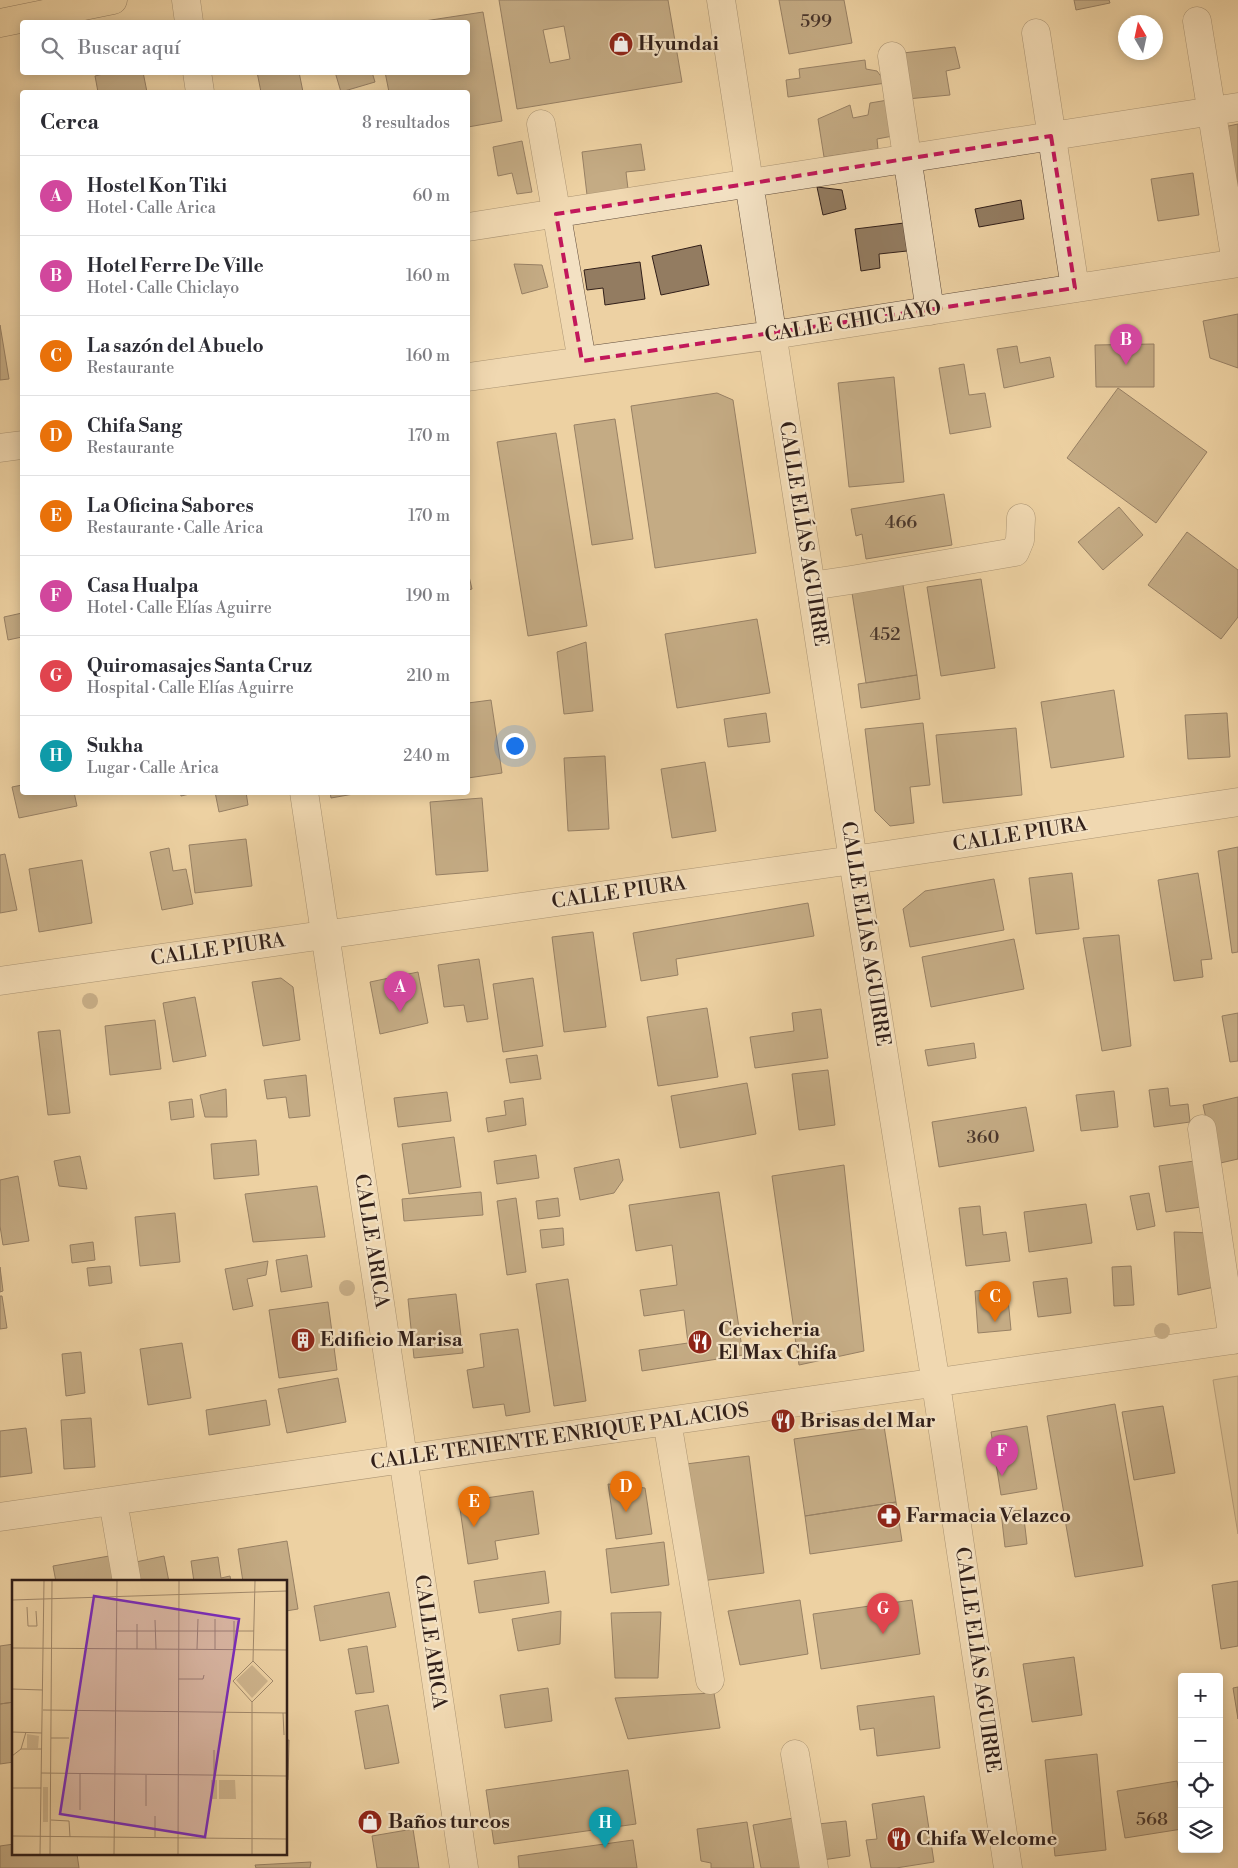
<!DOCTYPE html>
<html lang="es">
<meta charset="utf-8">
<style>
:root{--surface:#fff;--page:#f2f2f3;--text:#2b2b33;--muted:#7c7c81;--line:#e1e1e2;--accent:#2563eb}
body{margin:0;font-family:"Libre Bodoni",serif;background:var(--page);color:var(--text)}
.controls{position:absolute;right:15px;bottom:15px;display:grid;overflow:hidden;border-radius:5px;box-shadow:0 2px 12px #0003}
.controls button{width:45px;height:45px;display:grid;place-items:center;padding:0;border:0;border-bottom:1px solid var(--line);background:var(--surface);color:var(--text);font:25px sans-serif}
.compass{position:absolute;left:1118px;top:15px;width:45px;height:45px;border-radius:50%;background:var(--surface);box-shadow:0 2px 12px #0003;rotate:351deg}
.you{position:absolute;left:514px;top:745px;width:18px;height:18px;margin:-12px;border:4px solid #fff;border-radius:50%;background:#1a73e8;box-shadow:0 0 0 8px #1a73e833}
.badge{display:grid;place-items:center;width:32px;height:32px;border-radius:50%;background:var(--accent);color:#fff;font-size:16px;font-weight:700}
.pin{position:absolute;translate:-50% -41px;filter:drop-shadow(0 1px 2px #0008)}
.pin::after{content:'';position:absolute;top:26px;width:18px;height:15px;background:inherit;clip-path:polygon(0 0,100% 0,50% 100%)}
.list{margin:0;padding:0;list-style:none}
h2{display:flex;justify-content:space-between;align-items:center;height:65px;margin:0;padding:0 20px;font-size:21px}
h2 small{font-size:16px;font-weight:400;color:var(--muted)}
.list li{display:grid;grid-template-columns:32px 1fr auto;gap:15px;align-items:center;box-sizing:border-box;height:80px;padding:0 20px;border-top:1px solid var(--line)}
.list b{display:block;font-size:19px;white-space:nowrap}
.list p{margin:0;font-size:16px;white-space:nowrap;color:var(--muted)}
.list em{font-size:16px;font-style:normal;color:var(--muted)}
.icon{flex:none;width:28px;height:28px;fill:none;stroke:currentColor;stroke-width:2;stroke-linecap:round;stroke-linejoin:round}
.map{position:relative;flex:none;width:1238px;height:1868px;overflow:hidden}
.search{position:absolute;background:var(--surface);box-shadow:0 2px 12px #0003;left:20px;top:20px;width:450px;height:55px;display:flex;align-items:center;gap:12px;box-sizing:border-box;padding:0 18px;border-radius:5px;color:var(--muted);font-size:19px}
.panel{position:absolute;background:var(--surface);box-shadow:0 2px 12px #0003;left:20px;top:90px;width:450px;height:705px;border-radius:5px}
.map>svg:first-child{display:block}
.green{fill:#cdb38c;stroke:#7f6952}
.building{fill:#937c61;stroke:#311f19;fill-rule:evenodd}
.lines{fill:none;stroke-linecap:round;stroke-linejoin:round}
.minor-casing{stroke:#604c3c;stroke-width:29}
.major-casing{stroke:#311f19;stroke-width:29}
.minor{stroke:#f3e1c3;stroke-width:28}
.major{stroke:#edd1a3;stroke-width:28}
.tree{fill:#9b8367}
.marked{fill:none;stroke:#c2185b;stroke-width:4;stroke-dasharray:10 6;stroke-linejoin:round}
.labels{text-anchor:middle;dominant-baseline:central;stroke-width:4.5;stroke-linejoin:round;paint-order:stroke}
.number-label{font-size:18px;fill:#4a362b}
.poi-label{font-size:20px;font-weight:bold;fill:#311f19;stroke:#f3e1c3;text-anchor:start}
.street-label{font-size:20px;fill:#311f19;stroke:#f3e1c3}
.inset-road{fill:none;stroke:#a28a6c;stroke-width:1}
.view{fill:#7b2cbf;fill-opacity:0.15;stroke:#7b2cbf;stroke-width:2.5}
.inset-edge{fill:none;stroke:#311f19;stroke-width:2.5}
</style>
<div class="map">
<svg width="1238" height="1868" viewBox="0 0 1238 1868">
<rect width="100%" height="100%" fill="#edd1a3"/>
<filter id="stains"><feTurbulence type="fractalNoise" baseFrequency=".004" numOctaves="4"/><feColorMatrix values="0 0 0 0 .2 0 0 0 0 .09 0 0 0 0 .02 0 0 0 .5 -.17"/></filter>
<radialGradient id="worn" r=".72"><stop offset=".6" stop-color="#630" stop-opacity="0"/><stop offset="1" stop-color="#630" stop-opacity=".3"/></radialGradient>
<path class="green" d="M1238 1376V1534L1213 1380Z"/>
<path class="building" d="M499 0H668L682 82 517 109ZM564 26 570 59 550 63 543 30Z
M779 0H844L852 43 789 54Z
M1074 0H1109L1110 3 1076 10Z
M483 12 502 121 468 127V92H389L385 72H468V22H418Z
M955 47 960 68 946 71 950 95 907 99 903 53Z
M865 60 866 69 877 71 886 83 788 97 786 80 800 78 799 69Z
M111 72H143L147 92H98L95 76Z
M257 72H299L303 92H261Z
M335 72H372L375 82 341 92Z
M888 100 893 136 877 139 878 149 824 157 818 119 850 105 853 118 868 115 870 103Z
M1238 124V199L1224 127Z
M522 141 532 192 517 194 512 173 498 176 493 147Z
M641 144 645 170 626 172 628 189 587 195 582 152Z
M1193 173 1199 215 1158 221 1151 179Z
M817 187 842 190 846 209 823 215Z
M1021 200 1024 219 979 227 975 209Z
M904 223 907 251 879 254 880 268 861 271 855 229Z
M701 245 709 285 661 295 652 256Z
M640 262 645 299 605 305 603 288 587 290 584 270Z
M514 264 542 265 548 287 522 294Z
M1238 314V368L1210 358 1203 321Z
M0 325 9 379 0 380Z
M1154 344V387H1096L1095 345Z
M1017 346 1020 363 1050 357 1054 377 1004 388 997 349Z
M964 364 969 395 985 393 991 427 950 434 939 368Z
M894 377 904 482 849 487 838 383Z
M1118 388 1207 452 1156 523 1067 458Z
M717 393 733 400 756 553 655 568 631 406Z
M615 419 633 539 592 545 574 425Z
M556 433 587 626 528 636 497 442Z
M944 494 952 545 866 559 862 534 856 536 851 509Z
M1119 507 1143 535 1103 570 1078 542Z
M1187 532 1238 570V617L1221 639 1148 585Z
M468 572 472 589 468 590Z
M981 579 995 668 941 676 927 587Z
M903 585 917 675 866 683 852 593Z
M22 613V637L8 640 4 617Z
M757 619 770 693 677 708 665 634Z
M586 642 593 711 564 714 557 652Z
M917 675 920 699 861 708 858 684Z
M1114 690 1124 757 1051 768 1041 702Z
M491 700 502 773 468 778V703Z
M766 713 770 742 728 747 724 719Z
M1227 713 1230 757 1188 759 1185 715Z
M923 723 930 785 910 787 914 823 890 826 875 811 865 729Z
M1016 728 1022 795 943 803 936 735Z
M605 756 609 829 568 831 564 758Z
M705 762 716 831 672 838 661 769Z
M22 785V792H74L77 806 19 818 12 787Z
M180 792H198L181 796Z
M215 792H246L248 805 219 812Z
M330 792H365L331 798Z
M482 798 488 871 436 875 430 802Z
M246 839 252 886 195 893 189 845Z
M1238 847V952L1232 953 1218 851Z
M169 848 173 871 186 869 193 904 162 910 150 852Z
M5 854 17 910 0 913V855Z
M82 860 92 923 39 932 29 869Z
M1072 873 1079 929 1036 934 1029 878Z
M1198 873 1212 959 1201 960 1203 977 1174 981 1158 880Z
M994 879 1004 930 910 947 903 909 925 891Z
M808 903 814 936 676 959 678 975 641 981 633 933Z
M593 932 606 1027 564 1032 552 937Z
M1119 935 1131 1046 1102 1051 1083 938Z
M1014 939 1024 989 931 1007 922 957Z
M479 959 488 1019 467 1022 464 1005 444 1007 438 965Z
M418 972 428 1023 380 1034 370 982Z
M281 978 293 987 300 1040 263 1046 252 982Z
M533 978 543 1046 503 1052 493 984Z
M195 997 206 1056 173 1062 163 1003Z
M707 1008 718 1077 658 1086 647 1017Z
M821 1009 828 1058 755 1068 750 1037 794 1031 792 1013Z
M1238 1013V1061L1230 1062 1222 1016Z
M155 1020 161 1069 110 1075 105 1026Z
M60 1030 70 1113 48 1115 38 1032Z
M974 1043 976 1058 928 1066 925 1050Z
M537 1055 541 1079 510 1083 506 1059Z
M828 1070 835 1125 799 1130 792 1074Z
M306 1075 310 1116 289 1118 286 1097 267 1099 264 1080Z
M747 1083 756 1134 680 1148 671 1096Z
M1168 1088 1170 1106 1188 1104 1190 1122 1154 1127 1149 1090Z
M226 1089 227 1117H205L200 1095Z
M1114 1091 1118 1127 1081 1131 1076 1095Z
M447 1092 451 1121 398 1127 394 1098Z
M1238 1097V1159L1216 1164 1203 1105Z
M523 1098 526 1125 488 1132 486 1118 506 1115 504 1101Z
M192 1099 194 1117 171 1120 169 1102Z
M1026 1107 1034 1151 939 1167 932 1122Z
M454 1137 461 1187 409 1194 402 1144Z
M256 1140 259 1175 214 1179 211 1144Z
M536 1155 539 1178 497 1184 494 1161Z
M80 1156 87 1189 59 1186 54 1161Z
M619 1159 623 1180 614 1193 580 1200 574 1168Z
M1194 1161 1201 1207 1166 1212 1159 1166Z
M844 1165 864 1351 799 1365 772 1176Z
M18 1176 29 1241 3 1245 0 1226V1180Z
M317 1186 325 1237 253 1242 245 1194Z
M481 1192 483 1215 404 1221 402 1199Z
M719 1192 743 1355 642 1371 639 1350 688 1343 684 1310 644 1316 640 1290 677 1285 672 1245 636 1251 629 1205Z
M1149 1193 1155 1226 1137 1230 1130 1196Z
M516 1198 526 1272 507 1275 497 1201Z
M558 1198 560 1216 538 1219 536 1201Z
M1086 1204 1092 1243 1029 1252 1024 1212Z
M980 1206 983 1235 1006 1232 1010 1261 966 1266 959 1208Z
M175 1213 180 1262 140 1266 135 1217Z
M563 1228 564 1245 542 1248 540 1230Z
M1174 1232 1215 1233 1219 1286 1178 1295Z
M93 1242 95 1260 72 1263 70 1245Z
M307 1255 312 1287 281 1292 276 1260Z
M268 1261 266 1275 247 1279 253 1306 233 1310 225 1269Z
M110 1266 112 1283 89 1286 87 1268Z
M1131 1266 1134 1305 1114 1306 1112 1267Z
M0 1267 3 1291 0 1292Z
M1067 1278 1071 1313 1038 1317 1033 1282Z
M568 1279 586 1401 554 1406 536 1284Z
M1007 1288 1011 1330 978 1333 975 1291Z
M456 1294 463 1353 414 1358 408 1299Z
M0 1296H2L7 1328 0 1329Z
M328 1302 337 1370 279 1378 269 1310Z
M518 1329 530 1412 506 1416 504 1404 473 1408 467 1370 484 1367 480 1334Z
M182 1343 191 1398 148 1405 140 1349Z
M81 1352 85 1393 66 1396 62 1354Z
M338 1378 346 1422 287 1433 278 1389Z
M266 1400 270 1425 209 1435 206 1410Z
M1115 1404 1143 1566 1075 1577 1047 1416Z
M1163 1406 1175 1473 1134 1480 1122 1412Z
M91 1418 95 1467 64 1469 61 1420Z
M884 1426 896 1502 805 1516 794 1439Z
M1027 1426 1037 1489 1001 1495 991 1432Z
M26 1428 32 1473 0 1477V1431Z
M749 1456 764 1573 701 1581 686 1464Z
M608 1484 645 1488 652 1534 616 1539Z
M533 1491 539 1534 495 1541 498 1559 468 1564 459 1502Z
M896 1502 902 1541 810 1554 805 1516Z
M1023 1510 1027 1544 1005 1547 1001 1512Z
M287 1541 298 1609 286 1611V1582H243L238 1549Z
M664 1542 669 1585 611 1593 606 1549Z
M109 1556 114 1582H56L53 1566Z
M164 1556 169 1582H135L131 1563Z
M218 1557 221 1578 230 1576 231 1582H194L191 1561Z
M545 1571 549 1603 479 1613 474 1581Z
M1238 1581V1646L1221 1649 1212 1585Z
M389 1592 396 1627 320 1641 314 1606Z
M800 1600 808 1654 740 1665 728 1611Z
M912 1600 920 1654 821 1669 813 1614Z
M561 1611 560 1644 518 1651 512 1619Z
M661 1612 658 1678H615L611 1613Z
M14 1644V1702L0 1704V1646Z
M367 1646 374 1692 356 1694 348 1649Z
M1074 1657 1082 1715 1032 1722 1023 1664Z
M1238 1687V1719L1233 1688Z
M548 1688 552 1721 505 1728 500 1695Z
M714 1693 720 1728 628 1739 615 1698Z
M934 1696 940 1748 877 1756 874 1728 860 1730 857 1706Z
M14 1702V1762L0 1764V1704Z
M388 1705 399 1763 365 1769 355 1711Z
M286 1740H289L288 1780H286Z
M1097 1754 1106 1850 1055 1856 1045 1760Z
M628 1770 636 1824 494 1844 486 1790Z
M1177 1781 1182 1809V1829L1125 1838 1117 1791Z
M924 1796 934 1862 896 1868H871L866 1840 877 1839 872 1804Z
M799 1817 809 1868H761L753 1825Z
M846 1821 850 1856 822 1860 818 1824Z
M747 1822 754 1868H711V1863L701 1861 697 1829Z
M413 1829 419 1868H377L372 1836Z
M633 1840 637 1868H519L518 1856Z
M14 1844V1854H77L79 1868H0V1846Z
M311 1862 310 1868H256L255 1865Z"/>
<g class="lines">
<defs>
<path id="minor" d="M186 0 189 22
M721 0 853 860 936 1384 1008 1868
M1197 21 1236 263
M1036 33 1075 288
M892 56 930 311
M197 72 200 92
M541 124 582 361
M468 227 1238 107
M468 377 773 335 1238 263
M0 448 22 445
M811 586 851 580 1015 552 1020 540 1021 518
M304 792 464 1868
M0 981 853 860 1238 802
M1202 1129 1233 1340
M667 1421 710 1680
M113 1501 127 1582
M0 1517 1238 1339
M795 1754 814 1868"/>
<path id="major" d="M0 23 113 0"/>
</defs>
<use href="#minor" class="minor-casing"/>
<use href="#major" class="major-casing"/>
<use href="#minor" class="minor"/>
<use href="#major" class="major"/>
</g>
<g class="tree">
<circle cx="90" cy="1001" r="8"/>
<circle cx="347" cy="1288" r="8"/>
<circle cx="1162" cy="1331" r="8"/>
</g>
<path d="M0 0H1238V1868H0ZM1051 136 1075 288 582 361 556 214Z" fill="#edd1a3" fill-opacity=".55" fill-rule="evenodd"/>
<path class="marked" d="M1051 136 1075 288 582 361 556 214Z"/>
<defs>
<symbol id="shop-disc" viewBox="-11 -11 22 22"><circle r="9.5" fill="#8f2418" stroke="#f3e1c3"/><path d="M-5-2.5h2.3a2.7 3.5 0 0 1 5.4 0H5L5.5 6h-11ZM-1.5-2.5h3a1.5 2.3 0 0 0-3 0Z" fill="#fff"/></symbol>
<symbol id="building-disc" viewBox="-11 -11 22 22"><circle r="9.5" fill="#8f2418" stroke="#f3e1c3"/><path d="M-4-6H4V6H1V3H-1V6H-4ZM-2.5-4.3h1.7v1.8h-1.7ZM.8-4.3h1.7v1.8H.8ZM-2.5-1h1.7V.8h-1.7ZM.8-1h1.7V.8H.8Z" fill="#fff"/></symbol>
<symbol id="restaurant-disc" viewBox="-11 -11 22 22"><circle r="9.5" fill="#8f2418" stroke="#f3e1c3"/><path d="M-5-6h1v4h1v-4h1v4h1v-4h1v5L-1.5 .5V6h-2V.5L-5-1ZM5-6V6H3V1.5H1.5Q1.5-4 5-6Z" fill="#fff"/></symbol>
<symbol id="pharmacy-disc" viewBox="-11 -11 22 22"><circle r="9.5" fill="#8f2418" stroke="#f3e1c3"/><path d="M-2-6h4v4h4v4h-4v4h-4v-4h-4v-4h4Z" fill="#fff"/></symbol>
</defs>
<g fill-rule="evenodd">
<use href="#shop-disc" x="607" y="30" width="28" height="28"/>
<use href="#building-disc" x="289" y="1326" width="28" height="28"/>
<use href="#restaurant-disc" x="686" y="1328" width="28" height="28"/>
<use href="#restaurant-disc" x="769" y="1407" width="28" height="28"/>
<use href="#pharmacy-disc" x="875" y="1502" width="28" height="28"/>
<use href="#shop-disc" x="356" y="1808" width="28" height="28"/>
<use href="#restaurant-disc" x="885" y="1825" width="28" height="28"/>
</g>
<g class="labels">
<g class="number-label">
<text x="816" y="21">599</text>
<text x="901" y="522">466</text>
<text x="885" y="634">452</text>
<text x="983" y="1137">360</text>
<text x="1152" y="1819">568</text>
</g>
<g class="poi-label">
<text x="638" y="44">Hyundai</text>
<text x="718" y="1330">Cevicheria<tspan x="718" dy="23">El Max Chifa</tspan></text>
<text x="320" y="1340">Edificio Marisa</text>
<text x="800" y="1421">Brisas del Mar</text>
<text x="906" y="1516">Farmacia Velazco</text>
<text x="388" y="1822">Baños turcos</text>
<text x="916" y="1839">Chifa Welcome</text>
</g>
<g class="street-label">
<text transform="translate(853 322) rotate(-9)">CALLE CHICLAYO</text>
<text transform="translate(803 534) rotate(81)">CALLE ELÍAS AGUIRRE</text>
<text transform="translate(1020 835) rotate(-9)">CALLE PIURA</text>
<text transform="translate(619 893) rotate(-8)">CALLE PIURA</text>
<text transform="translate(865 934) rotate(81)">CALLE ELÍAS AGUIRRE</text>
<text transform="translate(218 950) rotate(-8)">CALLE PIURA</text>
<text transform="translate(371 1241) rotate(81)">CALLE ARICA</text>
<text transform="translate(560 1437) rotate(-8)">CALLE TENIENTE ENRIQUE PALACIOS</text>
<text transform="translate(430 1642) rotate(82)">CALLE ARICA</text>
<text transform="translate(977 1660) rotate(82)">CALLE ELÍAS AGUIRRE</text>
</g>
</g>
<g transform="translate(12 1580)">
<rect width="275" height="275" fill="#edd1a3"/>
<path d="M240 85 256 101 240 118 224 100ZM15 154 27 156 26 168H15ZM199 200H205V219H199ZM207 200H223L224 219H207ZM31 207H36V242H31Z" fill="#cdb38c"/>
<path class="inset-road" d="M0 20 275 11M15 27 16 46H25L24 31M143 40 144 69M222 41V70M104 51H242M0 68 275 70M125 69V44M185 69 186 39M203 70V39M166 99H191L192 95M0 109 31 110M240 122 261 101 241 81M31 130 275 133M271 133 272 155M0 152 30 153M39 158H57M9 169H30M0 176 9 169 14 152M29 193 275 196M134 195V226M202 196V170M0 208H29M68 230V194M143 236V257M39 240 57 241 58 257M0 256 275 259M28 274 32 1M38 274 40 1M102 274 105 1M166 274 167 1M240 274V122L221 101 241 81 243 1"/>
<path class="view" d="M82 16 227 39 193 257 48 234Z"/>
<rect width="275" height="275" class="inset-edge"/>
</g>
<rect width="100%" height="100%" filter="url(#stains)"/>
<rect width="100%" height="100%" fill="url(#worn)"/>
</svg>
<div class="controls">
<button>+</button>
<button>−</button>
<button><svg class="icon" aria-label="locate" viewBox="0 0 24 24"><circle cx="12" cy="12" r="6"/><path d="M12 2v4M12 18v4M2 12h4M18 12h4"/></svg></button>
<button><svg class="icon" aria-label="layers" viewBox="0 0 24 24"><path d="M12 4l9 5-9 5-9-5zM3 14l9 5 9-5"/></svg></button>
</div>
<svg class="compass" viewBox="-18 -18 36 36"><path d="M0-13l5 13h-10z" fill="#e53935"/><path d="M0 13l5-13h-10z" fill="#7c7c81"/></svg>
<div class="you"></div>
<div class="pin badge" style="left:400px;top:1012px;background:#d1479c">A</div>
<div class="pin badge" style="left:1126px;top:365px;background:#d1479c">B</div>
<div class="pin badge" style="left:995px;top:1322px;background:#e8710a">C</div>
<div class="pin badge" style="left:626px;top:1512px;background:#e8710a">D</div>
<div class="pin badge" style="left:474px;top:1527px;background:#e8710a">E</div>
<div class="pin badge" style="left:1002px;top:1476px;background:#d1479c">F</div>
<div class="pin badge" style="left:883px;top:1634px;background:#e0444e">G</div>
<div class="pin badge" style="left:605px;top:1848px;background:#0f9aa8">H</div>
<div class="search"><svg class="icon" aria-label="search" viewBox="0 0 24 24"><circle cx="10" cy="10" r="6"/><path d="M15 15l6 6"/></svg>Buscar aquí</div>
<section class="panel">
<h2>Cerca<small>8 resultados</small></h2>
<ul class="list">
<li><span class="badge" style="background:#d1479c">A</span><div><b>Hostel Kon Tiki</b><p>Hotel · Calle Arica</p></div><em>60 m</em></li>
<li><span class="badge" style="background:#d1479c">B</span><div><b>Hotel Ferre De Ville</b><p>Hotel · Calle Chiclayo</p></div><em>160 m</em></li>
<li><span class="badge" style="background:#e8710a">C</span><div><b>La sazón del Abuelo</b><p>Restaurante</p></div><em>160 m</em></li>
<li><span class="badge" style="background:#e8710a">D</span><div><b>Chifa Sang</b><p>Restaurante</p></div><em>170 m</em></li>
<li><span class="badge" style="background:#e8710a">E</span><div><b>La Oficina Sabores</b><p>Restaurante · Calle Arica</p></div><em>170 m</em></li>
<li><span class="badge" style="background:#d1479c">F</span><div><b>Casa Hualpa</b><p>Hotel · Calle Elías Aguirre</p></div><em>190 m</em></li>
<li><span class="badge" style="background:#e0444e">G</span><div><b>Quiromasajes Santa Cruz</b><p>Hospital · Calle Elías Aguirre</p></div><em>210 m</em></li>
<li><span class="badge" style="background:#0f9aa8">H</span><div><b>Sukha</b><p>Lugar · Calle Arica</p></div><em>240 m</em></li>
</ul>
</section>
</div>
